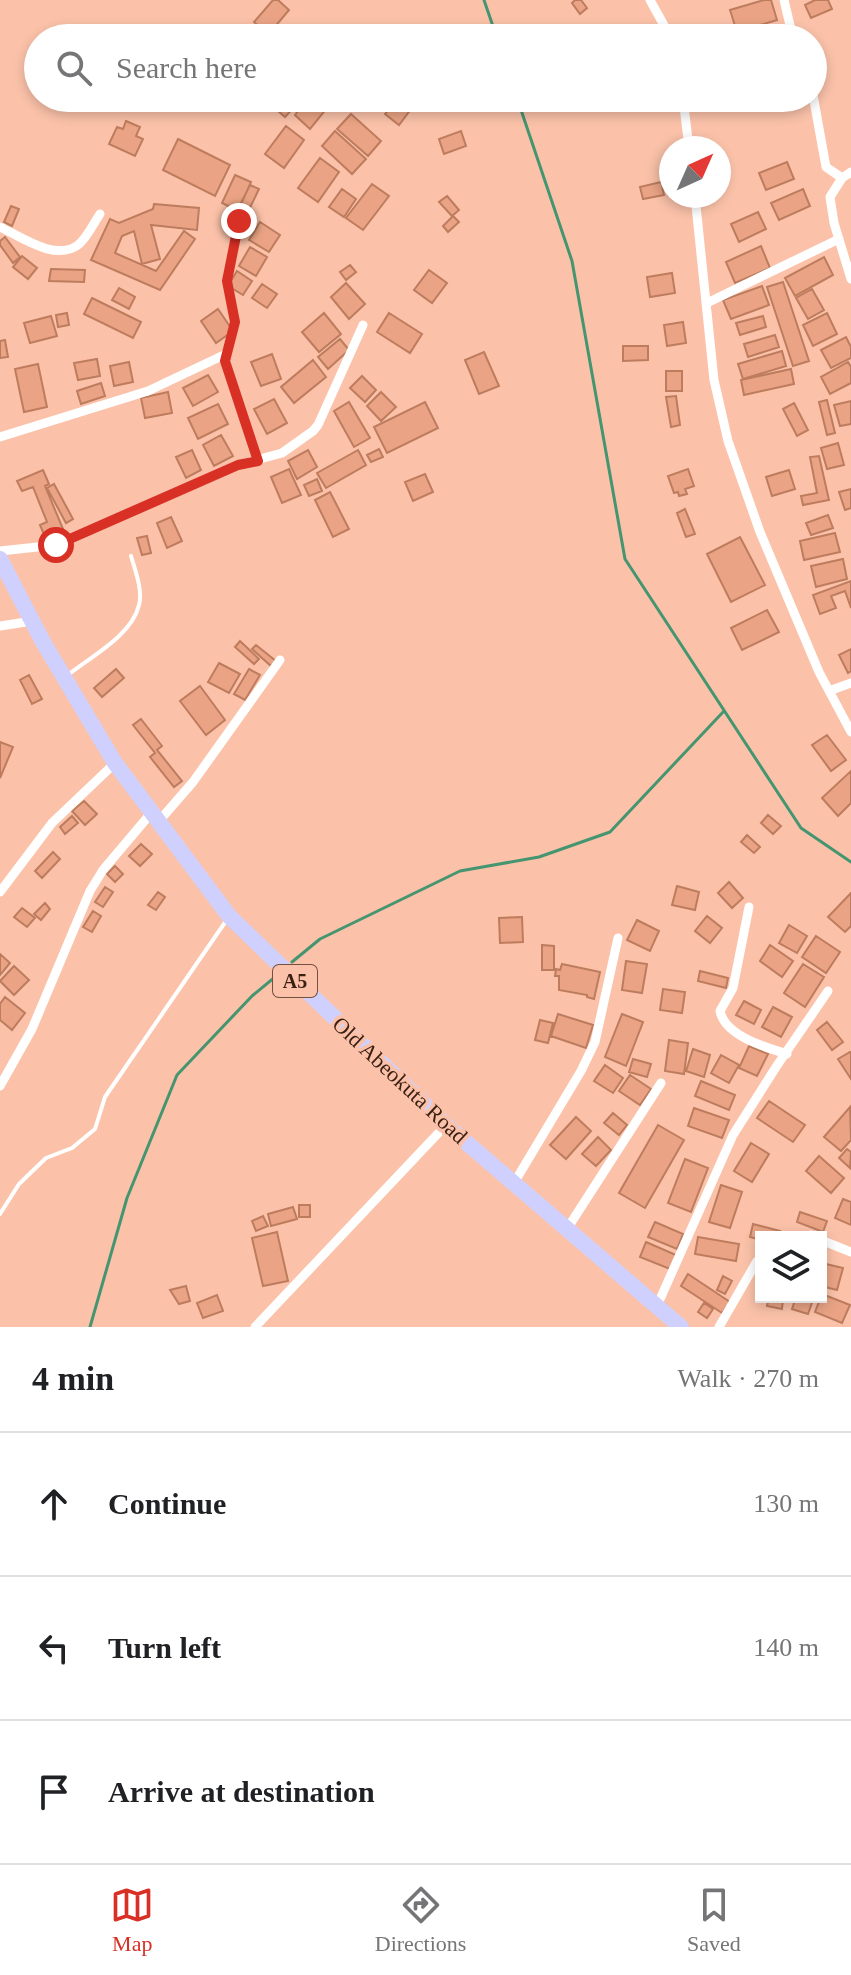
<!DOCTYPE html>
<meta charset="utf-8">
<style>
:root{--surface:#fff;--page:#f2f2f2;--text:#202124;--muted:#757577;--line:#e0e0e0;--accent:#d93025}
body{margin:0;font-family:"Times New Roman",serif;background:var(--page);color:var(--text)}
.controls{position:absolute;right:24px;bottom:24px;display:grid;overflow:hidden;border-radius:0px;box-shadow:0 4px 12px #0003}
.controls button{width:72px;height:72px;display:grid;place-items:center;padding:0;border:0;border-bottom:2px solid var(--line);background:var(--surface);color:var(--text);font:40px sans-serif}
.compass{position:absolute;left:659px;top:136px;width:72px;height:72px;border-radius:50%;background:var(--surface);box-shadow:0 4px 12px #0003;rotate:45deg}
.stop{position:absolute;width:24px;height:24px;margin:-18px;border:6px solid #d93025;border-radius:50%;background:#fff}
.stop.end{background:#d93025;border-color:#fff;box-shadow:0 2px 8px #0008}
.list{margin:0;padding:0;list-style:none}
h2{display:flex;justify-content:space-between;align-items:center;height:104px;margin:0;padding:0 32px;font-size:34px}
h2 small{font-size:26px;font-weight:400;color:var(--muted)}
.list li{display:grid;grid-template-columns:52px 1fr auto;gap:24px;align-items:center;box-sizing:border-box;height:144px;padding:0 32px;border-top:2px solid var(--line)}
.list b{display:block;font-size:30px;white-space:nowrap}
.list em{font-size:26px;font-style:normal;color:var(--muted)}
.icon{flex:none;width:44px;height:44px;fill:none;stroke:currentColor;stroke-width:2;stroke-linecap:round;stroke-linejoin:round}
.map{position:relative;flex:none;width:851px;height:1327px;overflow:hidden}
.search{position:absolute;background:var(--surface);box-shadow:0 4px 12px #0003;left:24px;right:24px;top:24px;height:88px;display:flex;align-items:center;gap:20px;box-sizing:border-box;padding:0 28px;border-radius:44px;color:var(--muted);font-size:30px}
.sheet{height:536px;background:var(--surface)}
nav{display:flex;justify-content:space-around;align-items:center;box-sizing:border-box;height:112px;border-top:2px solid var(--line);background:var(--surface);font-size:22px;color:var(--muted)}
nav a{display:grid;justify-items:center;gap:4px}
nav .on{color:var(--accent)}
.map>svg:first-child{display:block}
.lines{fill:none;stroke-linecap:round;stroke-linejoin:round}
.stream{stroke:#449570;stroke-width:3}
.building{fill:#eaa485;stroke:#be7c5e;stroke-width:2}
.lane{stroke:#fff;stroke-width:4}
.street{stroke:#fff;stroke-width:9}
.highway{stroke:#cfd0fe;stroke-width:16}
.route{stroke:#d93025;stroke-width:10}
.labels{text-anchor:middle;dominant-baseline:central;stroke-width:7;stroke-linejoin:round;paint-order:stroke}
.shield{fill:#fbc2a9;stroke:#745040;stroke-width:2}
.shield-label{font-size:20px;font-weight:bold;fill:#3a1f13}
.street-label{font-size:22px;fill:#3a1f13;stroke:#fbc2a9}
</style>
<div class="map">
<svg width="851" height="1327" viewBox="0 0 851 1327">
<rect width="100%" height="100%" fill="#fbc2a9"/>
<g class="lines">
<path class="stream" d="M484 0 497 38
M517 98 572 261 625 559 801 828 851 862
M292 962 320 939 460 871 539 857 610 832 724 711
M90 1327 127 1198 177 1075 252 996 275 977"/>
</g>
<path class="building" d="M273 0H278L289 10 268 35 254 22Z
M575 0H581L587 8 580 14 572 3Z
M764 0H771L777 20 737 32 730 10Z
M815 0H828L832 9 811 18 805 5Z
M779 28 783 38H755Z
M271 98H290L297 104 285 117 268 102Z
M307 98H313L327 108 310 129 295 115Z
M398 98H405L414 105 399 125 385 114Z
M351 114 381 141 368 156 337 129Z
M126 121 140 127 136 136 143 139 135 156 109 144 117 127 123 129Z
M286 126 304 140 284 168 265 154Z
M335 131 366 159 352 174 322 146Z
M461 131 466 146 444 154 439 139Z
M178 139 230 165 215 196 163 170Z
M320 158 339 172 318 202 298 188Z
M787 162 794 179 766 190 759 173Z
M235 175 251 182 238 211 222 203Z
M661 182 664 195 643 199 640 187Z
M372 184 389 196 363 230 346 218Z
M250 185 259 189 244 220 235 215Z
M342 189 356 199 344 217 329 207Z
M803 189 810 206 779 220 771 203Z
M447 196 459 210 452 216 439 202Z
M154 204 199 208 197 230 151 225 160 259 142 264 134 231 122 236 115 253 156 271 184 231 195 239 160 290 91 260 110 219 119 223 153 209Z
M11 206 19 209 12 226 4 222Z
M758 212 766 229 739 242 731 224Z
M453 216 459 222 448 232 443 226Z
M260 222 280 235 269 252 249 240Z
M5 237 20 257 13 263 0 245V241Z
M761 246 770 268 735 283 726 262Z
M250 247 267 257 256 276 239 266Z
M22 256 37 268 28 279 13 267Z
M824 257 833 275 795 296 785 278Z
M350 265 356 272 346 280 340 272Z
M51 269 85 270 84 282 49 281Z
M429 270 447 283 432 303 414 290Z
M237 271 252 281 243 295 228 286Z
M672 273 675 293 650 297 647 277Z
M783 282 809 361 793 366 767 287Z
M346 283 365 304 349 319 331 297Z
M262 284 277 294 267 308 252 298Z
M762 286 769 305 731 319 723 300Z
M119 288 135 297 129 309 112 300Z
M812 289 824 310 808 319 796 298Z
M92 298 141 322 133 338 84 314Z
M218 309 233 331 216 343 201 321Z
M67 313 69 325 58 327 56 315Z
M324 313 341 334 319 352 302 332Z
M389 313 422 334 410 353 377 332Z
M827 313 837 334 813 346 803 325Z
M51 316 57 336 30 343 24 323Z
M763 316 766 327 740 335 736 323Z
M683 322 686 343 667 346 664 325Z
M775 335 779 347 748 357 744 344Z
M846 337 851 347V358L831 368 821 350Z
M340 339 349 350 328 369 318 357Z
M5 340 8 357 0 358V341Z
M623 346H648V360L623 361Z
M782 351 786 366 743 379 738 364Z
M484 352 499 386 479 394 465 360Z
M272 354 281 379 261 386 251 362Z
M97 359 100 376 78 380 74 363Z
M313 360 326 377 294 403 281 387Z
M129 362 133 382 114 386 110 366Z
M848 362 851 367V383L830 394 821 377Z
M38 364 47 407 24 412 15 369Z
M791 369 794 384 744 395 741 380Z
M666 371H682V391H666Z
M208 375 218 392 193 406 183 388Z
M362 376 376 390 365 402 350 388Z
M101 383 105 396 81 404 77 391Z
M168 392 172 413 145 418 141 398Z
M381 392 396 407 381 421 367 406Z
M676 396 680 425 671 427 666 397Z
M274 399 287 423 267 434 254 409Z
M827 400 835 433 827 435 819 402Z
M851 401V424L840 426 834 405Z
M349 402 370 438 354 447 334 411Z
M425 402 438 428 387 453 374 427Z
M794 403 808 430 797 436 783 409Z
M218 404 228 424 198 439 188 418Z
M221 435 233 456 214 466 203 445Z
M838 443 844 465 827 469 821 448Z
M379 449 383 457 371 462 367 455Z
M192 450 201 470 186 478 176 457Z
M308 450 317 467 297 479 288 461Z
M358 450 366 465 326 488 317 473Z
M819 456 829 500 803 505 801 496 817 493 810 457Z
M289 469 301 495 282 503 271 477Z
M688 469 694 486 685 489 687 494 679 496 678 492 674 493 668 476Z
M43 470 49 484 45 486 63 529 45 537 40 525 47 522 33 487 22 491 17 481Z
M789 470 795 489 772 496 766 477Z
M425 474 433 492 413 501 405 482Z
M317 479 322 491 309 496 304 485Z
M54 484 73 519 66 523 47 488Z
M851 489V508L845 510 839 492Z
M330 492 349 529 333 537 315 500Z
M685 509 695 534 686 537 677 513Z
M828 515 833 528 811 535 806 523Z
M171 517 182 541 167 548 157 523Z
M835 533 840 552 804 560 800 541Z
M147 536 151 553 142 555 137 538Z
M740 537 765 585 731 602 707 554Z
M843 559 847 579 816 587 811 566Z
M851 581V608L845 591 831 596 836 608 820 614 813 595Z
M767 610 779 632 742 650 731 628Z
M240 641 259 659 254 664 235 647Z
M256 645 276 661 271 666 252 649Z
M851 649V671L848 673 839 655Z
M219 663 240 674 229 693 208 682Z
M116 669 124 678 102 697 94 688Z
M249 669 260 675 245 700 234 694Z
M29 675 42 699 32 704 20 680Z
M200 686 225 720 206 735 180 701Z
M141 719 162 746 157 750 182 781 174 787 150 757 155 753 133 725Z
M827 735 846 760 831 771 812 745Z
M0 742 13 747 0 778Z
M851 771V803L838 816 822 798Z
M84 801 97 814 85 825 72 811Z
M768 815 781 826 773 834 761 823Z
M72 816 78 823 65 834 60 827Z
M747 835 760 847 754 853 741 842Z
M141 844 152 854 140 866 129 856Z
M53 852 60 859 42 878 35 871Z
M115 866 123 874 115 882 107 874Z
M729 882 743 898 732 908 718 893Z
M677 886 699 892 695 910 672 905Z
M105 887 113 892 103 907 95 902Z
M158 892 165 897 156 910 148 905Z
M851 893V926L845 932 828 917Z
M45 903 50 909 41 920 34 914Z
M22 908 35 918 27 927 14 917Z
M93 911 101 916 92 932 83 927Z
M707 916 722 928 710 943 695 931Z
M522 917 523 942 500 943 499 918Z
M637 920 659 931 650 951 627 940Z
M789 925 807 936 797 953 779 943Z
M816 936 840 952 826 973 802 957Z
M542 945 554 946V970H542Z
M770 945 793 961 782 977 760 961Z
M0 954 10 963 0 975Z
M626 961 647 964 642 993 622 990Z
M562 964 600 972 594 999 587 997V995L559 990V976H555L556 969 560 970Z
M803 964 824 977 805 1007 784 993Z
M14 966 29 980 14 995 0 981Z
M700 971 728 978 726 988 698 981Z
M663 989 685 992 682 1013 660 1010Z
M5 997 25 1013 12 1030 0 1020V1004Z
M744 1001 761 1010 754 1024 736 1015Z
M773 1007 792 1017 781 1037 762 1027Z
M558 1014 593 1025 586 1048 551 1036Z
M622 1014 643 1022 626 1066 605 1057Z
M540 1020 553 1023 548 1043 535 1040Z
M827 1022 843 1042 832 1050 817 1030Z
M669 1040 688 1043 684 1074 665 1071Z
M749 1046 768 1054 757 1076 739 1068Z
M693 1049 710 1055 704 1077 686 1071Z
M850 1052H851V1079L838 1059Z
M721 1055 739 1065 729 1083 711 1073Z
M633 1059 651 1064 647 1077 629 1072Z
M605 1065 623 1078 613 1093 594 1081Z
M630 1075 651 1089 640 1105 619 1091Z
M701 1081 735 1095 729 1110 695 1096Z
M769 1101 805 1125 793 1142 757 1118Z
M850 1107 851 1140 841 1151 824 1137Z
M694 1108 729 1120 722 1138 688 1126Z
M613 1113 627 1125 619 1135 604 1123Z
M576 1117 591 1131 566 1159 550 1145Z
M658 1125 684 1140 645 1208 619 1193Z
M598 1137 611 1150 596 1166 582 1154Z
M751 1143 769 1154 752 1182 734 1171Z
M847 1149 851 1152 850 1168 839 1158Z
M819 1156 844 1178 831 1193 806 1171Z
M685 1159 708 1168 691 1212 668 1203Z
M721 1185 742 1192 730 1228 709 1222Z
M843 1199 851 1202V1225L835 1218Z
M299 1205H310V1217H299Z
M293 1207 297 1219 271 1226 268 1214Z
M800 1212 827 1221 823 1232 797 1222Z
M263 1216 268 1226 256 1231 252 1221Z
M655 1222 683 1234 677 1249 648 1237Z
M753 1224 780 1231 779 1237H761V1240L750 1237Z
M277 1232 288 1281 263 1286 252 1238Z
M698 1237 739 1244 736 1261 695 1254Z
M646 1242 676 1255 670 1269 640 1257Z
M826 1264 843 1268 837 1290 821 1286Z
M688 1274 730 1302 722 1313 681 1286Z
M723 1276 732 1281 725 1294 717 1290Z
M186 1286 190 1301 179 1304 170 1290Z
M822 1294 850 1305 842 1323 815 1312Z
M217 1295 223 1311 203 1318 197 1303Z
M769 1297 783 1299 782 1309 767 1306Z
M796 1297H814L808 1314 792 1309Z
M704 1303 713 1309 707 1318 698 1312Z"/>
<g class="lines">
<path class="lane" d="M69 674C92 656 132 635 139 605 143 590 135 570 131 556
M0 1214 19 1184 46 1158 72 1148 95 1129 105 1097 228 918"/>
<path class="street" d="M650 0 671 38
M784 0 793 38
M813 95 826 167 842 178
M683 98 689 148
M851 172 842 178 830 197 834 223 851 279
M695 196 714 380 728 441 760 532 819 672 851 732
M239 221 227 281 235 322 225 361 258 461
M0 227C20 236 55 262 78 245 87 238 93 224 100 214
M707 303 839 239
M0 437 148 391 226 354
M0 551 56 545 238 465 282 453 313 431 318 425 363 325
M0 626 32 621
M829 691 851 683
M159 821 193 782 280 660
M0 892 52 823 115 763
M749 907 733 988 720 1011C725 1036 765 1047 787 1054
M0 1086 32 1029 90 891 103 870 152 812
M514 1183 581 1071 595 1042 618 938
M567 1229 661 1083
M811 1235 814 1237
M821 1240 851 1252
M657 1306 733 1135 776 1067 828 991
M255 1327 446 1125
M719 1327 757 1261"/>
<path class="highway" d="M0 559 43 642 115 763 229 916 446 1125 681 1327"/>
</g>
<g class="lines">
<path class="route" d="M56 545 238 465 258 461 225 361 235 322 227 281 239 221"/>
</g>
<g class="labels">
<rect class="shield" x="273" y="965" width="44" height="32" rx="6"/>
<g class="shield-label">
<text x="295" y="981">A5</text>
</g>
<g class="street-label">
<text transform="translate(400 1080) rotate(43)">Old Abeokuta Road</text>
</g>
</g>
</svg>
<div class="controls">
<button><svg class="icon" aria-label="layers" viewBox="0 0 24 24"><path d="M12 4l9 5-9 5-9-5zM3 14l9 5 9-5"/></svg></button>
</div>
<svg class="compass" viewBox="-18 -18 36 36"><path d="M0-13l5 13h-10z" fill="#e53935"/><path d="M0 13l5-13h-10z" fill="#757577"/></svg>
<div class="stop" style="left:56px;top:545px"></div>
<div class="stop end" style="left:239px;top:221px"></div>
<div class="search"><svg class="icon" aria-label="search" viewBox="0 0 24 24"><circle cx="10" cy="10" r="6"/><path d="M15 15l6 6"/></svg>Search here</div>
</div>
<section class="sheet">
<h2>4 min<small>Walk · 270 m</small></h2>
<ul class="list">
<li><svg class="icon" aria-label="ahead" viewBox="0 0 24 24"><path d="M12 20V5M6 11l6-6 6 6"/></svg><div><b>Continue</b></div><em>130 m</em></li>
<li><svg class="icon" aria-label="left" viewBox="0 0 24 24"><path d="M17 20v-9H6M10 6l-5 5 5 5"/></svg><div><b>Turn left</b></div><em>140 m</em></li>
<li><svg class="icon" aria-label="arrive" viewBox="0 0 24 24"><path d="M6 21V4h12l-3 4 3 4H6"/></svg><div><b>Arrive at destination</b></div></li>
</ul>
</section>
<nav>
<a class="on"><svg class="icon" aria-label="map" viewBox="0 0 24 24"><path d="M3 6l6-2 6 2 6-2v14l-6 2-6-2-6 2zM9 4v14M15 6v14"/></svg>Map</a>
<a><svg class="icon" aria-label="directions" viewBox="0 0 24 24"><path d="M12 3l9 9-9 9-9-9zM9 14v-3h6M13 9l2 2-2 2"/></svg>Directions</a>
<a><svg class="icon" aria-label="saved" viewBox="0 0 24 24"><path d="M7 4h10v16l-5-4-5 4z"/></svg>Saved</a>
</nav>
